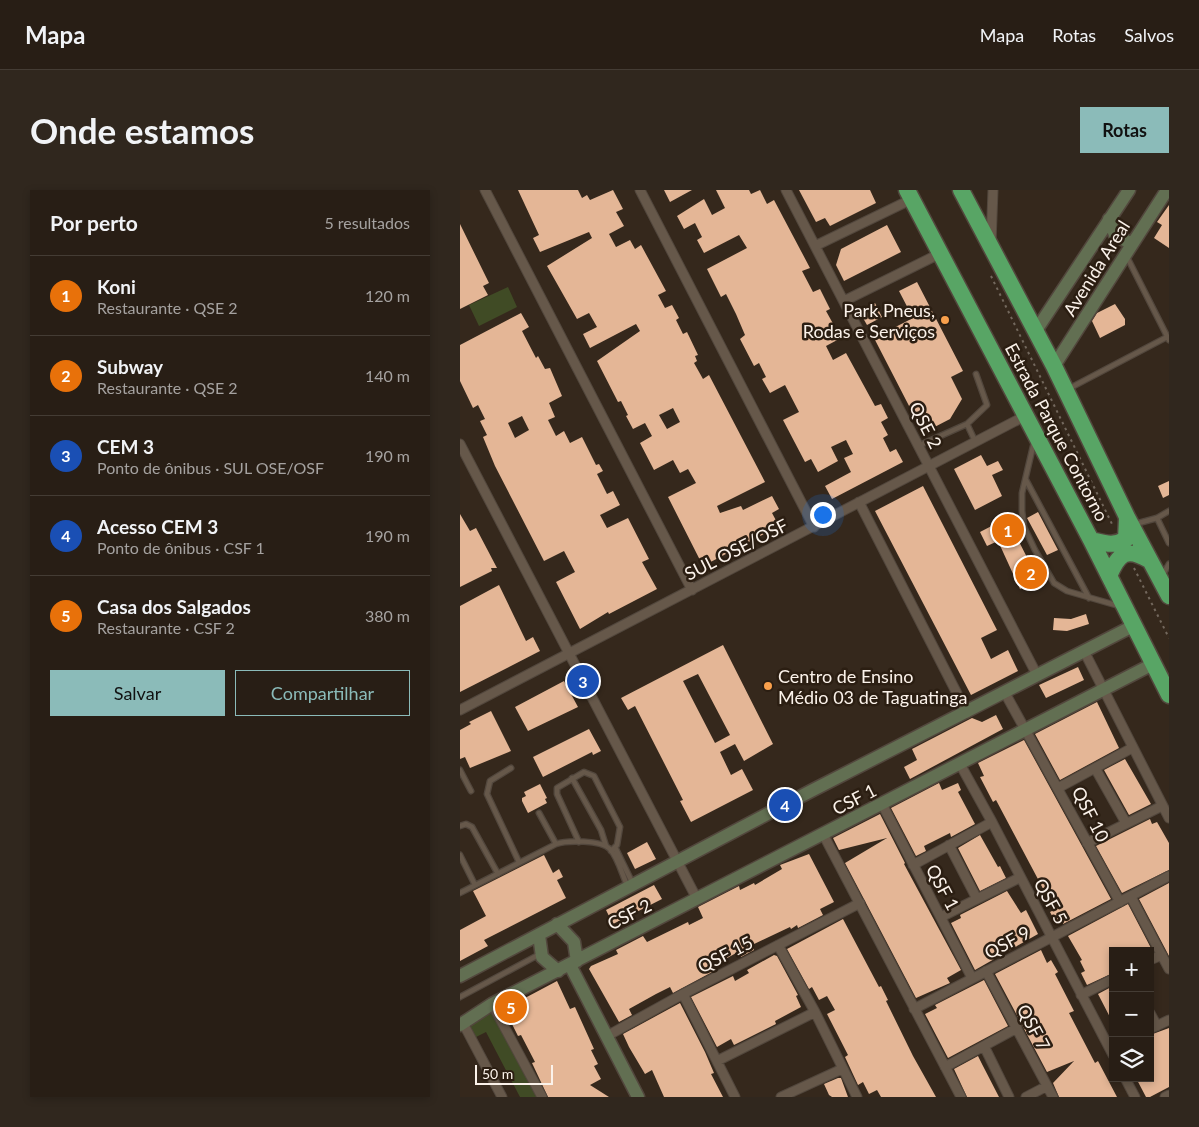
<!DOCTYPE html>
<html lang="pt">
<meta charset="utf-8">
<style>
:root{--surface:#281e15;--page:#30271e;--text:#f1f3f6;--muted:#a5a2a0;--line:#443c34;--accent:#8bbbb9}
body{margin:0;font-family:Lato,sans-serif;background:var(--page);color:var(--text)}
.controls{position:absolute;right:15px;bottom:15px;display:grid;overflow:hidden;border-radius:0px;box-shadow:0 2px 8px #0003}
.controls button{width:45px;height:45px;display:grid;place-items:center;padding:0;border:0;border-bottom:1px solid var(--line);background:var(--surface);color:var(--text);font:25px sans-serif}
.scale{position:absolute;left:15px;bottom:12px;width:78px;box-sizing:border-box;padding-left:5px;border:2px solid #fbf2ea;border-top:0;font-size:14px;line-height:18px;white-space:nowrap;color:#fbf2ea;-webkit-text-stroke:4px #2b1e12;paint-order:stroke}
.you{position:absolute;left:362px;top:324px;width:18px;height:18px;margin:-12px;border:4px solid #fff;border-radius:50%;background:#1a73e8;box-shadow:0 0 0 8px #1a73e833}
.badge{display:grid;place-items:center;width:32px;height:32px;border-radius:50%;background:var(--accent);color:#fff;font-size:16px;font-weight:700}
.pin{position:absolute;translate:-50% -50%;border:2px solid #fff;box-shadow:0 1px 5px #0006}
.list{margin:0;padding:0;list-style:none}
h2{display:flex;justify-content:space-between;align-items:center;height:65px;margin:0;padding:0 20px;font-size:21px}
h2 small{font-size:16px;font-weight:400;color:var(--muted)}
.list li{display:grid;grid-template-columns:32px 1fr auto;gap:15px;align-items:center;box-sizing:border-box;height:80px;padding:0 20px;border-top:1px solid var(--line)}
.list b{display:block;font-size:19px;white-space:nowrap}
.list p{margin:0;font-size:16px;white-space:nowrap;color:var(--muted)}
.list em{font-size:16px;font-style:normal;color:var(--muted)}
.actions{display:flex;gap:10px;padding:15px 20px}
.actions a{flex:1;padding:11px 0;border:1px solid var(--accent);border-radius:0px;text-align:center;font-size:18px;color:var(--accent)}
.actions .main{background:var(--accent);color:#111}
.icon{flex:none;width:28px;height:28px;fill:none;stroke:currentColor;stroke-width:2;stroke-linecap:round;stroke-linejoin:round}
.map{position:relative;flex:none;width:709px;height:907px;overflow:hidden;border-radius:0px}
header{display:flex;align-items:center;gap:30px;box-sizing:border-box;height:70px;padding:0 25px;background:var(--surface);border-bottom:1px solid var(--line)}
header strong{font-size:24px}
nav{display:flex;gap:28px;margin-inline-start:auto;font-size:18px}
.intro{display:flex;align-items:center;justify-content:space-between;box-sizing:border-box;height:120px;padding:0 30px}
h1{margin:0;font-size:35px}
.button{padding:12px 22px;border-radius:0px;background:var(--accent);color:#111;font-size:18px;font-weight:700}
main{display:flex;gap:30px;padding:0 30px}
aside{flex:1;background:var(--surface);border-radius:0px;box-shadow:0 2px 8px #0003}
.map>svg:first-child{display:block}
.green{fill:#404b25}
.building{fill:#e4b696;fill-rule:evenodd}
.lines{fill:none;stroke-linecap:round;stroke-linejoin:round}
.lane-casing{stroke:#52473d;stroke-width:7}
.street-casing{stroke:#52473d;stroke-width:11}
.secondary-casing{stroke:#52473d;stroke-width:15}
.highway-casing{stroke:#52473d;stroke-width:19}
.path{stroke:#73685d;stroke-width:2;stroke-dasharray:2.5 4;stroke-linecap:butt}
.lane{stroke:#66584a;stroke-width:4.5}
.street{stroke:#66584a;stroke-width:9}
.secondary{stroke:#626f52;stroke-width:12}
.highway{stroke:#58a565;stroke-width:16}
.poi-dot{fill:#f9a04c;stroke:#2b1e12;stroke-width:2}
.labels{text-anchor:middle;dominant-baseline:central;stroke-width:5;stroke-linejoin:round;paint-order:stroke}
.street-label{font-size:18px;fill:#fbf2ea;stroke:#2b1e12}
.poi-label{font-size:18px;fill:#fbf2ea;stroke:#2b1e12;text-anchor:end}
</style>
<header>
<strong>Mapa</strong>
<nav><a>Mapa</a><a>Rotas</a><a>Salvos</a></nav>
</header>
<div class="intro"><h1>Onde estamos</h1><a class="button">Rotas</a></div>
<main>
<aside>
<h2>Por perto<small>5 resultados</small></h2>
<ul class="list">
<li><span class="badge" style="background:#e8710a">1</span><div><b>Koni</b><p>Restaurante · QSE 2</p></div><em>120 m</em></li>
<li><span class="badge" style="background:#e8710a">2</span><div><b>Subway</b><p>Restaurante · QSE 2</p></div><em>140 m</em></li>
<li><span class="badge" style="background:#1a4fb4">3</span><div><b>CEM 3</b><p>Ponto de ônibus · SUL OSE/OSF</p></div><em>190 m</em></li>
<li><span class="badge" style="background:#1a4fb4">4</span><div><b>Acesso CEM 3</b><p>Ponto de ônibus · CSF 1</p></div><em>190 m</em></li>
<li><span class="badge" style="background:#e8710a">5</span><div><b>Casa dos Salgados</b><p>Restaurante · CSF 2</p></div><em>380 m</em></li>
</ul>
<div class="actions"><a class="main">Salvar</a><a>Compartilhar</a></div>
</aside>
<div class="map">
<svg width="709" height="907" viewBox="0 0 709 907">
<rect width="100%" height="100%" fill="#35281c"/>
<path class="green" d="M48 97 57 117 19 136 9 115Z
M31 815 78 907H60L26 842 12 849 3 833Z"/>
<path class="building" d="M58 0H118L122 8 127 5 130 10 153 0 163 19 156 22 164 36 149 44 156 57 170 50 175 59 181 55 206 101 198 105 205 118 212 115 219 128 216 130 223 144 227 142 238 165 235 166 237 171 234 173 243 189 249 185 305 292 257 316 260 323 281 316 283 320 312 306 319 319 312 323 319 336 243 376 208 307 236 293 228 279 220 283 213 270 194 280 180 253 192 246 185 233 173 239 166 226 168 225 161 211 158 212 137 171 180 141 176 134 130 158 123 144 137 137 129 123 117 129 87 76 132 48 129 42 80 62 73 48 79 45ZM213 218 220 232 207 239 199 225Z
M204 0H232L210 12Z
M256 0H289L291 4 300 0 307 14 314 10 350 78 342 81 353 102 360 99 370 119 366 121 381 148 366 156 373 170 386 163 415 216 421 214 428 228 421 232 428 245 423 248 430 262 436 259 443 272 372 309 365 296 391 282 384 268 393 264 386 250 371 257 378 271 358 282 351 269 345 272 323 230 339 222 325 195 310 203 302 189 306 187 299 173 294 176 280 149 285 145 276 124 266 104 261 107 247 79 287 58 279 45 244 63 237 50 242 47 235 33 224 39 217 26 244 9 252 25 265 18Z
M339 0H410L416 13 370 36 365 28 356 32Z
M709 15V58L694 48 702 35 697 32Z
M0 34 29 93 23 96 28 105 0 119Z
M427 35 441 62 384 91 376 75 381 59Z
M457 92 503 181 491 187 502 209 490 229 463 243 414 148 453 128 439 101Z
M415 113 422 127 407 135 399 121Z
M655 114 665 129V135L640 148 632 131 637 123Z
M61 123 69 137 62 141 76 168 78 166 85 179 90 178 102 206 89 213 95 227 88 230 96 246 104 241 110 253 122 247 136 275 139 274 143 281 137 284 147 304 153 301 160 315 140 325 147 338 168 328 189 369 182 372 197 399 149 424 148 422 120 439 96 392 115 382 104 361 84 371 35 276 23 247 27 245 20 231 25 229 18 215 13 218 0 191V155ZM62 226 69 240 55 248 48 233Z
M521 265 527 276 538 271 543 280 532 285 542 306 515 320 494 279Z
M709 291V305L703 308 698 296Z
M463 296 537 440 521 448 531 469 548 460 558 481 511 505 415 321Z
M578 322 598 360 587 365 567 328Z
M0 324 10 341 16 338 37 378H31L32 381 0 397Z
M547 328 578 389 560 399 538 351 527 356 520 342Z
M39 395 66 451 73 447 80 461 0 502V416Z
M626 424 629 434 607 441 593 440 594 428 611 429Z
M263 455 313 554 284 571 275 554 260 562 271 585 282 579 293 600 231 632 220 611 223 610 175 516 168 520 161 508ZM238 484 270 545 255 553 223 491Z
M618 477 624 490 586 508 579 495Z
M104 491 118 517 68 541 55 517Z
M637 512 659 558 600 590 575 544Z
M31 521 51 561 10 578 5 567 0 569V540L11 534 9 532Z
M536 525 543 539 450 589 444 577 457 570 452 559 512 528 522 532Z
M129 539 141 561 133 565 132 562 83 587 73 567Z
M564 550 651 709 603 734 602 731 597 735 590 722 594 720 588 708 536 610 533 612 520 587 524 586 518 573Z
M665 569 691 614 669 625 644 580Z
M479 593 482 600 498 593 501 600 498 602 515 634 491 647 490 643 464 656 466 661 456 666 431 618Z
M80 594 87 608 85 609 87 613 68 623 62 611V608L66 606 64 602Z
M420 624 445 673 444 674 501 780 487 788 490 793 456 808 385 673 427 648 379 660 373 648Z
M690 629 692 634 697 632 709 653V680L662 703 636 656Z
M520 645 538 677 540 676 546 688 520 701 498 658Z
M187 652 196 669 175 679 167 663Z
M349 664 374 712 360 719 363 725 338 738 337 735 331 739 330 737 292 755 294 760 281 767 278 762 251 777 254 781 213 803 210 797 196 804 169 819 172 825 159 832 129 779 131 776 158 764 156 760 183 746 187 752 228 732 229 735 243 728 238 717 279 696 280 700 294 693 295 695 322 679 320 675Z
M84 665 93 683 99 679 103 687 97 690 106 708 24 750 28 756 0 771V740L26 726 13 701Z
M709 693V766L679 709Z
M194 695 202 709 153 734 146 720Z
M547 701 561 723 566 720 578 744 515 780 491 733 501 728 500 725Z
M668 714 692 760 653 761V783L627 795 621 783 625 781 620 771 622 770 608 746Z
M383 729 419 797 421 796 428 810 426 811 453 866 476 907H421L417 900 409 904 403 892 398 895 385 867 388 865 367 824 375 820 367 806 359 810 352 797 349 799 327 759Z
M581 760 587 773 591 770 598 782 595 784 614 821 609 823 635 873 638 871 657 907H599L593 893 614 871 587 882 535 784Z
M314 765 317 766 338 805 336 806 341 817 315 831 316 834 274 855 271 849 257 857 231 807 273 786 275 791 289 783 287 780Z
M524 790 548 836 488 868 465 824 477 818 475 815Z
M97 791 110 819 115 817 134 859 131 860 138 874 134 876 141 889 130 895 149 907H88L72 873 75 872 61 845 58 846 51 832H53L46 818Z
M653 796V833L638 804Z
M220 813 245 862 254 883 251 884 263 907H204L192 880 185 884 169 857 163 844Z
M709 838V897L690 907H686L676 888H690V845Z
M518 866 523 876 539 907H507L494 879Z
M378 888H381L388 907H372L369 905 364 894Z"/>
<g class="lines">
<defs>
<path id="lane" d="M667 67 709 150
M610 198 707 147
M515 251 507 234 527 215 516 184
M574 252 562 303V321L564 337 575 360 594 393 607 401 659 416
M458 256 507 234
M566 290 629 408
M697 328 709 353
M675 334 697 328 709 321
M702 386 709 374
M51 578 30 591 27 604 59 672
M0 580 11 601
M112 588 141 640 146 656
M79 623 96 654
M0 636 6 634 12 637 38 684
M119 652 97 604V598L124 582 134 586 160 637 157 655 151 661
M156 659 173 694
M0 665 15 695
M0 703 96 654C107 650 141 650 150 659 158 668 162 684 167 695
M0 807 80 764"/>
<path id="street" d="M25 0 232 400
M180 0 354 337
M326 0 577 485
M531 53 533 0
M355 56 452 9
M384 111 481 63
M0 254 237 709
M399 312 507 523
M624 461 709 628
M545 503 660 712
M0 520 565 226
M500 574 532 632 653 865
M635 578 666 633
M598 598 672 558
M422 614 512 788
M363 644 501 907
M627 653 702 616
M489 655 517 709
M453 675 532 632
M671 707 709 779
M481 727 559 688
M318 755 355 822 397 907
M690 770 702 765
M526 781 593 907
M223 804 275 907
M621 805 653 789
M32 814 82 907
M454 819 709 686
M690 823 697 836
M3 833 42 907
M690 839 709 830
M147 846 223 804 400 713
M524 856 549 907
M257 871 355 822
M485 877 557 838
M665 888 675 907
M321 907 382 879
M566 907 587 896
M705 907 709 905"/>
<path id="secondary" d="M649 29 655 45 672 54
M575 142 669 0
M594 176 707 0
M97 734 114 752 117 771
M79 745 82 767 98 781
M110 775 178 907
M0 786 351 601 673 436
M0 835 32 814 693 474"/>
<path id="highway" d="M447 0 631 350 709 505
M501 0 594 176 667 327 709 406
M631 350C644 353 654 357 666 349L667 328
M649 386C659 363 666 357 689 370"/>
</defs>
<use href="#lane" class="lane-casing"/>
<use href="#street" class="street-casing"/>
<use href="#secondary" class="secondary-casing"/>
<use href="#highway" class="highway-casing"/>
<path class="path" d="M531 86 653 336
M674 378 709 448"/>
<use href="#lane" class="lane"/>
<use href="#street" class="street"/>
<use href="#secondary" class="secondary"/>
<use href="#highway" class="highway"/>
</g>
<g class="poi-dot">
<circle cx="485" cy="130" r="5"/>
<circle cx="308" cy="496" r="5"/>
</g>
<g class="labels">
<g class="street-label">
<text transform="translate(636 78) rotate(-58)">Avenida Areal</text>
<text transform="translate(466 235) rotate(63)">QSE 2</text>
<text transform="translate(597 242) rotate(62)">Estrada Parque Contorno</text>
<text transform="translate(276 359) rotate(-27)">SUL OSE/OSF</text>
<text transform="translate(394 609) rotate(-27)">CSF 1</text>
<text transform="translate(631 624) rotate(63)">QSF 10</text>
<text transform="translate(483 697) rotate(62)">QSF 1</text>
<text transform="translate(591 711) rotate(61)">QSF 5</text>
<text transform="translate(169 724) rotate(-27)">CSF 2</text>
<text transform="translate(547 752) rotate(-28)">QSF 9</text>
<text transform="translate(265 764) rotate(-27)">QSF 15</text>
<text transform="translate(574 837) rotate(62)">QSF 7</text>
</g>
<g class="poi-label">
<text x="475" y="120">Park Pneus,<tspan x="475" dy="21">Rodas e Serviços</tspan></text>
<text x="318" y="486" text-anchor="start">Centro de Ensino<tspan x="318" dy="21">Médio 03 de Taguatinga</tspan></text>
</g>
</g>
</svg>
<div class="controls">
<button>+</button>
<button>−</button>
<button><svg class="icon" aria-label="layers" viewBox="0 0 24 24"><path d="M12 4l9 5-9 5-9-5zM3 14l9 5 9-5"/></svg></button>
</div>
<div class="scale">50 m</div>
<div class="you"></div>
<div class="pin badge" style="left:548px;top:340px;background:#e8710a">1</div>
<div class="pin badge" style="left:571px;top:383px;background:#e8710a">2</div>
<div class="pin badge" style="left:123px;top:491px;background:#1a4fb4">3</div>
<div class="pin badge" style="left:325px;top:615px;background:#1a4fb4">4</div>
<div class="pin badge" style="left:51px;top:817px;background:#e8710a">5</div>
</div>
</main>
